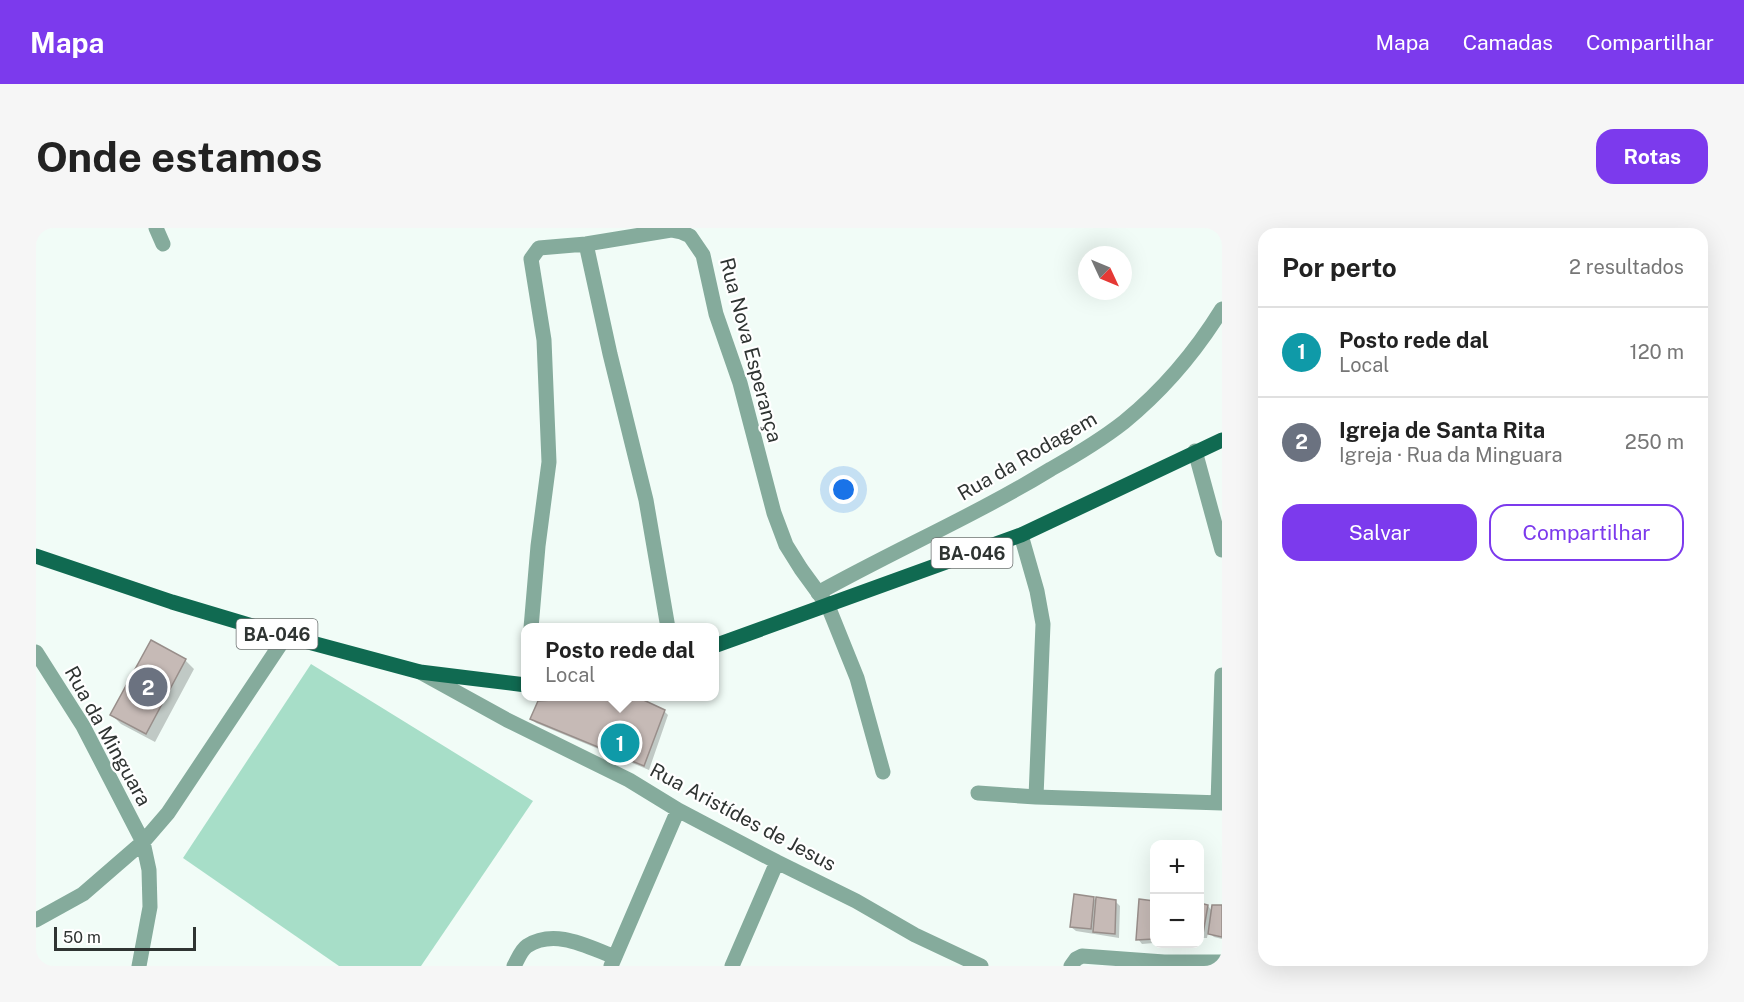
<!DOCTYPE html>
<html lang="pt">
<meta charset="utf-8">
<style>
:root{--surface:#fff;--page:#f6f6f6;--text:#222;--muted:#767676;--line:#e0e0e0;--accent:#7c3aed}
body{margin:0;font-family:"Public Sans",sans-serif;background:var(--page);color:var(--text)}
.controls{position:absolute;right:18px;bottom:18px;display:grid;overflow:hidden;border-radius:12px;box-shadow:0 6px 24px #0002}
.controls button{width:54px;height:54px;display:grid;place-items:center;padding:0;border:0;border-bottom:2px solid var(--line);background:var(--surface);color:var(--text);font:30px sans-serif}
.compass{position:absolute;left:1042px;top:18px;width:54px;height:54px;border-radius:50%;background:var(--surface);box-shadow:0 6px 24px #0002;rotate:134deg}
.scale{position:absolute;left:18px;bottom:15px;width:142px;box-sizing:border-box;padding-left:6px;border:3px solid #2f3432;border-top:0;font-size:16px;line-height:21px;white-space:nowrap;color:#2f3432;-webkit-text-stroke:4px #fff;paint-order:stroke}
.you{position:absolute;left:808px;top:262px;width:21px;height:21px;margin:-15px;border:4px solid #fff;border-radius:50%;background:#1a73e8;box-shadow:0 0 0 9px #1a73e833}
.badge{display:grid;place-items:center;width:39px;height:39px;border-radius:50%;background:var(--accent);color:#fff;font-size:20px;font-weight:700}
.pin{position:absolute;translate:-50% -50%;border:3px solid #fff;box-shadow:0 2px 6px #0006}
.popup{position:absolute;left:485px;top:395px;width:198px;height:78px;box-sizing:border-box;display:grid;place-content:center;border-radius:12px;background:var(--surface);filter:drop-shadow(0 2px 4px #0005);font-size:20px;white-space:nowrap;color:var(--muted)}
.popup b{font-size:22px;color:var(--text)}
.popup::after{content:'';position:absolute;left:50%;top:100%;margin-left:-12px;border:12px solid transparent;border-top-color:var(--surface)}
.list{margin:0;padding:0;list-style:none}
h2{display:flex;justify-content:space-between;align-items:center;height:78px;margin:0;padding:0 24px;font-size:26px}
h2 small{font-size:20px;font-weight:400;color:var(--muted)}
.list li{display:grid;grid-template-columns:39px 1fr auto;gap:18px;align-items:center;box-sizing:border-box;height:90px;padding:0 24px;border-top:2px solid var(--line)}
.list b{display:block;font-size:22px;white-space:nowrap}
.list p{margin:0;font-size:20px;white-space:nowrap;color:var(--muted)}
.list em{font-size:20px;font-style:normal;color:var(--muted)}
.actions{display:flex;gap:12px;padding:18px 24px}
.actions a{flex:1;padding:14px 0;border:2px solid var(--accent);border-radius:18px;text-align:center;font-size:21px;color:var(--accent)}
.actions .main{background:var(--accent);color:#fff}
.map{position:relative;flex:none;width:1186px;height:738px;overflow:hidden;border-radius:18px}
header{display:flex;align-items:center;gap:36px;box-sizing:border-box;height:84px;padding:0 30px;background:var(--accent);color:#fff}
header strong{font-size:28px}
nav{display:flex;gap:33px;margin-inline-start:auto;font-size:21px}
.intro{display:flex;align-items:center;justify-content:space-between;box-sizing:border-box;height:144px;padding:0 36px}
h1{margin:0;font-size:42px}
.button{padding:15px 27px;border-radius:18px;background:var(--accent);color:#fff;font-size:21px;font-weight:700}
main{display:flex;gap:36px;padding:0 36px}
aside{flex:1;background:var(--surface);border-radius:18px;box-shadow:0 6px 24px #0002}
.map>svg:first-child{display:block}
.green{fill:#a7dec8}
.shadow{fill:#0003}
.building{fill:#c6bab6;stroke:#988e8a;stroke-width:1.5}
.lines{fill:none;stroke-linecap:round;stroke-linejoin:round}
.minor{stroke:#85ab9c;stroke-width:15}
.major{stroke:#106a51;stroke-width:15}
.labels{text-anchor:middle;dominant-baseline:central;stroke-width:4.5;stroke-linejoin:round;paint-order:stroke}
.shield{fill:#fff;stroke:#6d7170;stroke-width:1.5}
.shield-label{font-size:18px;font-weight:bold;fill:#2f3432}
.street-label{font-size:20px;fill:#2f3432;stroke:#fff}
</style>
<header>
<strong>Mapa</strong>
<nav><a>Mapa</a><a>Camadas</a><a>Compartilhar</a></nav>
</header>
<div class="intro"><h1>Onde estamos</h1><a class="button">Rotas</a></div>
<main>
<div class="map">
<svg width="1186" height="738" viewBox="0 0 1186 738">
<rect width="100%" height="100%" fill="#f1fcf7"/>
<path class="green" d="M275 436 497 573 385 738H303L147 630Z"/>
<path class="shadow" d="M116 414 149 432 158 441 119 514 85 496 76 487Z
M628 483 632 487 613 542 500 495 496 491Z
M1057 670 1061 674 1079 673 1084 678 1083 710 1040 703 1035 699Z
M1104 673 1118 674V715L1106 716 1102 711Z
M1164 677 1172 678 1176 683 1177 679H1186V711L1178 709 1172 704 1171 710H1164Z"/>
<path class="building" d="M115 412 150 431 110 506 74 487Z
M572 468H599L629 482 608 538 494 491 502 473Z
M1038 666 1058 669 1055 701 1034 699Z
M1060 669 1080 672 1079 706 1057 704Z
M1103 671 1118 673V711L1100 712Z
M1164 675 1172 677 1167 706H1164Z
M1176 677H1186V709L1172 706Z"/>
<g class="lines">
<path class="minor" d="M120 0 127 16
M550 16 574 126 610 272 632 400
M1159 223 1186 322
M985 307 1001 363 1007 396 1000 569
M782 365C859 322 940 287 1015 241 1040 227 1065 212 1088 194 1126 163 1160 123 1186 81
M495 400 502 318 513 234 508 112 495 31 503 20 550 16 635 2 645 4 654 8 667 27 680 86 704 155 738 285 750 317 765 341 792 378 821 450 847 544
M0 424 47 498 107 614 113 642 114 679 103 738
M384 444 471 492 593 552 642 582 741 634 820 673 879 707 945 738
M942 565 1000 569 1186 575
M1182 575 1186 447
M0 692 47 666 107 614 132 585 250 408
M478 738C482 731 485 722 491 718 519 700 552 719 579 729
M575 738 642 582
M696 738 741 634
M1035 738 1040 731 1046 728 1128 734H1186"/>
<path class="major" d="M0 328 136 374 250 408 384 444 490 457
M678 418 985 307 1186 212"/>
</g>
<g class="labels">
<g class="shield">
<rect x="895.5" y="310" width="81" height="30" rx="4.5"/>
<rect x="200.5" y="391" width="81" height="30" rx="4.5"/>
</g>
<g class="shield-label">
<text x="936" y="325">BA-046</text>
<text x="241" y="406">BA-046</text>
</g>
<g class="street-label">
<text transform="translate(715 122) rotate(75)">Rua Nova Esperança</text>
<text transform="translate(991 228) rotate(-30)">Rua da Rodagem</text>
<text transform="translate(72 508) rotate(61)">Rua da Minguara</text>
<text transform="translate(707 589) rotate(28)">Rua Aristídes de Jesus</text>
</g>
</g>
</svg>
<div class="controls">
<button>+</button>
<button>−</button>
</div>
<svg class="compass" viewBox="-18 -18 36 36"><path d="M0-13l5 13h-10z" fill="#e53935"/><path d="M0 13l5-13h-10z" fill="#767676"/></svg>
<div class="scale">50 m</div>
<div class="you"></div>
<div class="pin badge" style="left:584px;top:515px;background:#0f9aa8">1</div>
<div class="popup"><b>Posto rede dal</b>Local</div>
<div class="pin badge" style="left:112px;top:459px;background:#6b7280">2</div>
</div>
<aside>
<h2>Por perto<small>2 resultados</small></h2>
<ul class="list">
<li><span class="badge" style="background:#0f9aa8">1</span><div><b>Posto rede dal</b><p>Local</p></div><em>120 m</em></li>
<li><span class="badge" style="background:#6b7280">2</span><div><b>Igreja de Santa Rita</b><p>Igreja · Rua da Minguara</p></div><em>250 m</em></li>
</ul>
<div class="actions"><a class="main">Salvar</a><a>Compartilhar</a></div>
</aside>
</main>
